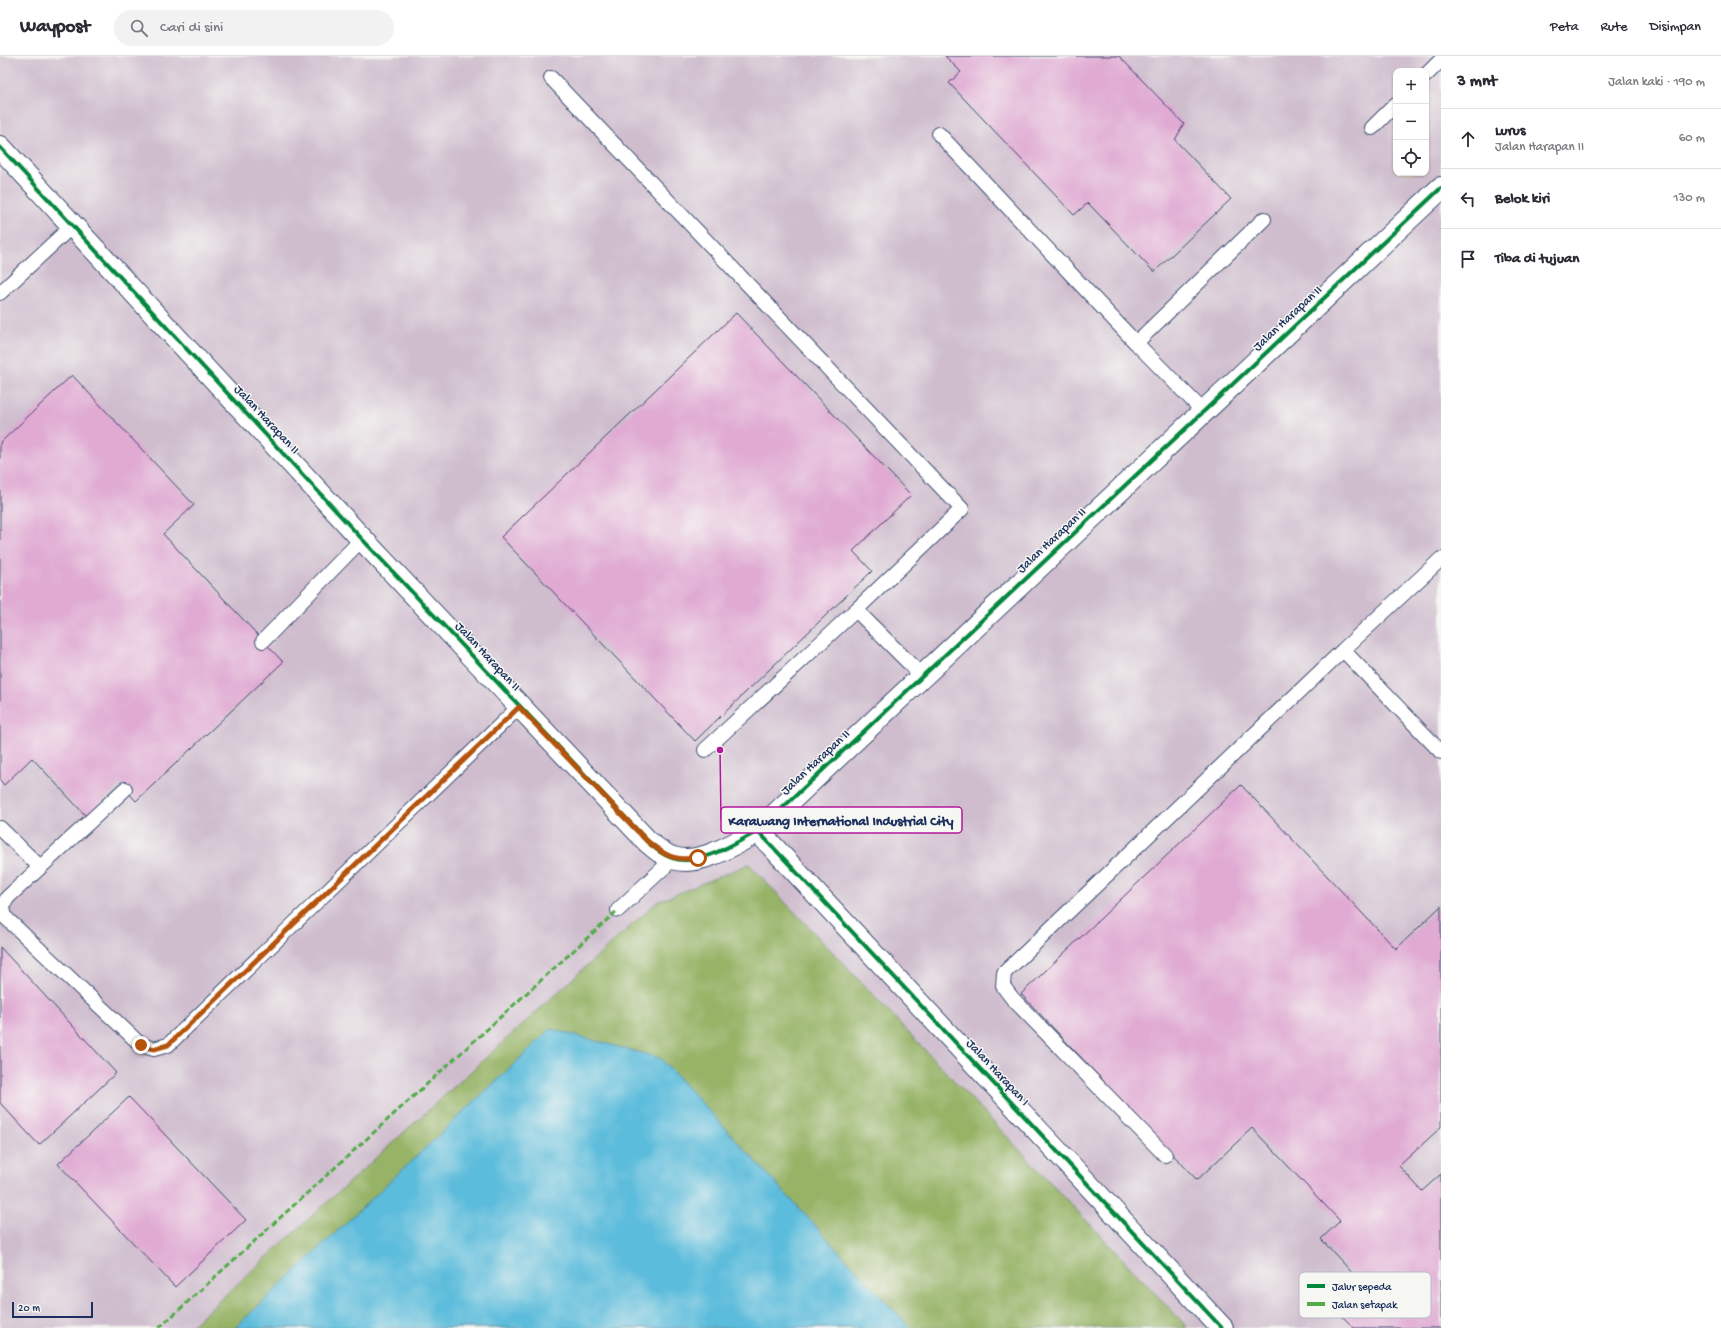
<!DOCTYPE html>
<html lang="id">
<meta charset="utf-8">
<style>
:root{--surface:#fff;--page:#f2f2f3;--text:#2b2b33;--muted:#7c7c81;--line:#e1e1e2}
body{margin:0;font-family:"Gochi Hand",sans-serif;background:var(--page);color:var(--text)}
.controls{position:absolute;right:12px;top:12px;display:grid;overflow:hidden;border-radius:8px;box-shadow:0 1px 3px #0004}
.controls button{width:36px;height:36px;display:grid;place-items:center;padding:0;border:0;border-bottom:1px solid var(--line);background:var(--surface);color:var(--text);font:20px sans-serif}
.scale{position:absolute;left:12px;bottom:10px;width:81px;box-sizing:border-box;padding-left:4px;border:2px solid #1b2f5e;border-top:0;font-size:11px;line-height:14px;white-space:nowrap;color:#1b2f5e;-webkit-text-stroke:3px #f6f6f2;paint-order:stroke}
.stop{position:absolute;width:12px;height:12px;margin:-9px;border:3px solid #b45309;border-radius:50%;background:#fff}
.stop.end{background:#b45309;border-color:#fff;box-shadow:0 1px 4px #0008}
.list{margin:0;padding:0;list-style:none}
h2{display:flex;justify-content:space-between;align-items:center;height:52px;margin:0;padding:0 16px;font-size:17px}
h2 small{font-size:13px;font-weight:400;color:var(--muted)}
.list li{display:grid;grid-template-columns:26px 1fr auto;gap:12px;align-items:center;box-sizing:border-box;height:60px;padding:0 16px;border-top:1px solid var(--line)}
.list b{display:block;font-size:15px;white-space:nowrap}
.list p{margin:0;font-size:13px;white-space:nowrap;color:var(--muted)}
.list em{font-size:13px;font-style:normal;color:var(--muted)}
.icon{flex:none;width:22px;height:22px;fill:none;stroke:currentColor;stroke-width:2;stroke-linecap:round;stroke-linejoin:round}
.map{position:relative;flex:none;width:1441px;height:1272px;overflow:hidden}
header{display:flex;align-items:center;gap:24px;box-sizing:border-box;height:56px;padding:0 20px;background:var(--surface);border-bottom:1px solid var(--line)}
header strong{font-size:19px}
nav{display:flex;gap:22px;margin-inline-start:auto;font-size:14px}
.search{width:280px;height:36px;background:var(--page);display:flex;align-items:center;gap:10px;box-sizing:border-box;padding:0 14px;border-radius:22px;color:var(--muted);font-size:15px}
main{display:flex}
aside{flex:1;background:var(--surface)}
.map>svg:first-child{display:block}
.industrial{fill:#cfbdce;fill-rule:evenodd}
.forest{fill:#96b366;stroke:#587162}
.water{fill:#5cbcdb;stroke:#3c769c}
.building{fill:#e0aad3}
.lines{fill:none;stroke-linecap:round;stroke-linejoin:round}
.lane-casing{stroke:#3a4a6e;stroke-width:16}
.street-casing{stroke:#3a4a6e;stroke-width:24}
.lane{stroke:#fff;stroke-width:14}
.street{stroke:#fff;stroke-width:22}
.quiet{stroke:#52ab49;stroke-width:3;stroke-dasharray:6 3;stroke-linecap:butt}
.cycleway-casing{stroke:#f6f6f2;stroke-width:6}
.cycleway{stroke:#00873e;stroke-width:4}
.route{stroke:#b45309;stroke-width:5}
.labels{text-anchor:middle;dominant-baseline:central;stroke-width:3;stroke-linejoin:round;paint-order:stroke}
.street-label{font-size:13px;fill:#1b2f5e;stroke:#f6f6f2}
.key{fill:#f6f6f2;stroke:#b4bac6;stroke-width:1}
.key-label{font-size:11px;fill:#1b2f5e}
.leader{fill:none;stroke:#b5179e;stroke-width:1.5}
.callout-dot{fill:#b5179e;stroke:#f6f6f2;stroke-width:1.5}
.callout{fill:#f6f6f2;stroke:#b5179e;stroke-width:1.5}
.callout-label{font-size:14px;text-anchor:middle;font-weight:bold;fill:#1b2f5e}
</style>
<header>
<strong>Waypost</strong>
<div class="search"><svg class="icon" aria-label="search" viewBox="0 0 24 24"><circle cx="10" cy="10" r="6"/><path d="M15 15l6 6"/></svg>Cari di sini</div>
<nav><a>Peta</a><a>Rute</a><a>Disimpan</a></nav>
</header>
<main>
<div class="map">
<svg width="1441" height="1272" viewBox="0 0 1441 1272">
<rect width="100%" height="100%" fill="#f6f6f2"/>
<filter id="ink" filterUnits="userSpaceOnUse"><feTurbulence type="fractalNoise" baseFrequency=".025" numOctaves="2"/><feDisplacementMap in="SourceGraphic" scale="8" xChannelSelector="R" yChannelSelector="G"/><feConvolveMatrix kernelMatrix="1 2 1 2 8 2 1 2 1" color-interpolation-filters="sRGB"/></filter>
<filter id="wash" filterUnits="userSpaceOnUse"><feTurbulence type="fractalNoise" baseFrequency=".012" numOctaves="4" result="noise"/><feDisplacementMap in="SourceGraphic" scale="16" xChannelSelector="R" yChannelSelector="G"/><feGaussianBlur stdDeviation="0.9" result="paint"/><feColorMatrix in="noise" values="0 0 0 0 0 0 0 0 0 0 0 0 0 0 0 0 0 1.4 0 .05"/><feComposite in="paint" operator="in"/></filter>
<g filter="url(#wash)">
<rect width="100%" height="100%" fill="#ebe5c9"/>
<path class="industrial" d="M0 0H1441V1272H0ZM1396 15H1426V117H1396Z"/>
<path class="forest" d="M749 808 1188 1272H189L657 846Z"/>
<path class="water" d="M551 973 660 1002 910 1272H235Z"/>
<g id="blocks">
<path class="building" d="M945 0H1119L1184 68 1175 84 1231 143 1154 216 1088 147 1074 159 949 27 961 16Z
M736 257 911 439 853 495 872 515 695 685 501 481Z
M72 319 194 449 163 478 283 606 136 745 120 727 86 760 32 702 4 729 0 724V387Z
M1241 729 1396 893 1441 850V1071L1399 1110 1422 1135 1441 1118V1272H1354L1342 1260 1369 1235 1321 1183 1340 1165 1252 1072 1197 1124 1021 938Z
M0 891 116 1017 39 1089 0 1047Z
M129 1041 246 1164 175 1231 58 1108Z"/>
</g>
</g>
<g filter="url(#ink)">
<use href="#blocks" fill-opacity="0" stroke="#3a4a6e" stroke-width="1"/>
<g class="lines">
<defs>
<path id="lane" d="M1426 19 1441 4
M551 22 962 453 856 554 922 620
M1372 72 1396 48
M939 78 1136 287 1204 356
M0 237 73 169
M1136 287 1264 163
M1441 503 1343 594 1441 696
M263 585 362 483
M705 694 856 554
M0 772 40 811
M3 851 5 861 141 989 154 993 168 989 519 651
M0 854 8 841 125 733
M618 854 674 802
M1165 1099 1012 942 1003 930 1004 917 1343 594"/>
<path id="street" d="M0 91 362 483 647 785C655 792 663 799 673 802 699 811 736 787 758 775L1441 132
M758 775 1222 1272"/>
</defs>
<use href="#lane" class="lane-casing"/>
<use href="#street" class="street-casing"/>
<use href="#lane" class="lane"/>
<use href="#street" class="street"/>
<path class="quiet" d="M159 1272 618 854"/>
<defs>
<path id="cycleway" d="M0 91 362 483 647 785C655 792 663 799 673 802 699 811 736 787 758 775L1441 132
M758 775 1222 1272"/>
</defs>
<use href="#cycleway" class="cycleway-casing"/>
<use href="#cycleway" class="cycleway"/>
</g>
</g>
<g class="lines" filter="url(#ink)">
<path class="route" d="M141 989 154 993 168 989 519 651 647 785C665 800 674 805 698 802"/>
</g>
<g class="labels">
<g class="street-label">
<text transform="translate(1288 263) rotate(-43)">Jalan Harapan II</text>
<text transform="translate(266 364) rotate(47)">Jalan Harapan II</text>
<text transform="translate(1052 485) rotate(-43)">Jalan Harapan II</text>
<text transform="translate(487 601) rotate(47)">Jalan Harapan II</text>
<text transform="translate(816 707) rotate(-43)">Jalan Harapan II</text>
<text transform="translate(997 1017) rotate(47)">Jalan Harapan I</text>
</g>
</g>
<rect x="1299" y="1216" width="132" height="46" rx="6" class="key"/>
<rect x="1307" y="1228" width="18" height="4" fill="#00873e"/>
<rect x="1307" y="1246" width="18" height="4" fill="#52ab49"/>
<g class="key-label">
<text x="1332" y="1234">Jalur sepeda</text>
<text x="1332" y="1252">Jalan setapak</text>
</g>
<path class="leader" d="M720 694L721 764"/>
<circle class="callout-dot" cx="720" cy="694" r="4"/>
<rect class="callout" x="721" y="751" width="241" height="26" rx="4"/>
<g class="callout-label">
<text x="841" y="769">Karawang International Industrial City</text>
</g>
</svg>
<div class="controls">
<button>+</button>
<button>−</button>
<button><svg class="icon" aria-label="locate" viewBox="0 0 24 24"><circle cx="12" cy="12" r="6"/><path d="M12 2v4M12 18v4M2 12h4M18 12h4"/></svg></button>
</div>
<div class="scale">20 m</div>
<div class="stop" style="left:698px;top:802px"></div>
<div class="stop end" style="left:141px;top:989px"></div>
</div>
<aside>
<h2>3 mnt<small>Jalan kaki · 190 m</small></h2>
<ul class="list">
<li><svg class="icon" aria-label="ahead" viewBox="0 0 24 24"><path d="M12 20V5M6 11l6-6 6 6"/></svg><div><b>Lurus</b><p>Jalan Harapan II</p></div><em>60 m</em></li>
<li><svg class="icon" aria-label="left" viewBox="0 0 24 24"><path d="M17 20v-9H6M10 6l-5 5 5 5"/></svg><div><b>Belok kiri</b></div><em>130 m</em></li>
<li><svg class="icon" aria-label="arrive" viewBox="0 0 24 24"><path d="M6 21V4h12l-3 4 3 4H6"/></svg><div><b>Tiba di tujuan</b></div></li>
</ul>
</aside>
</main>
